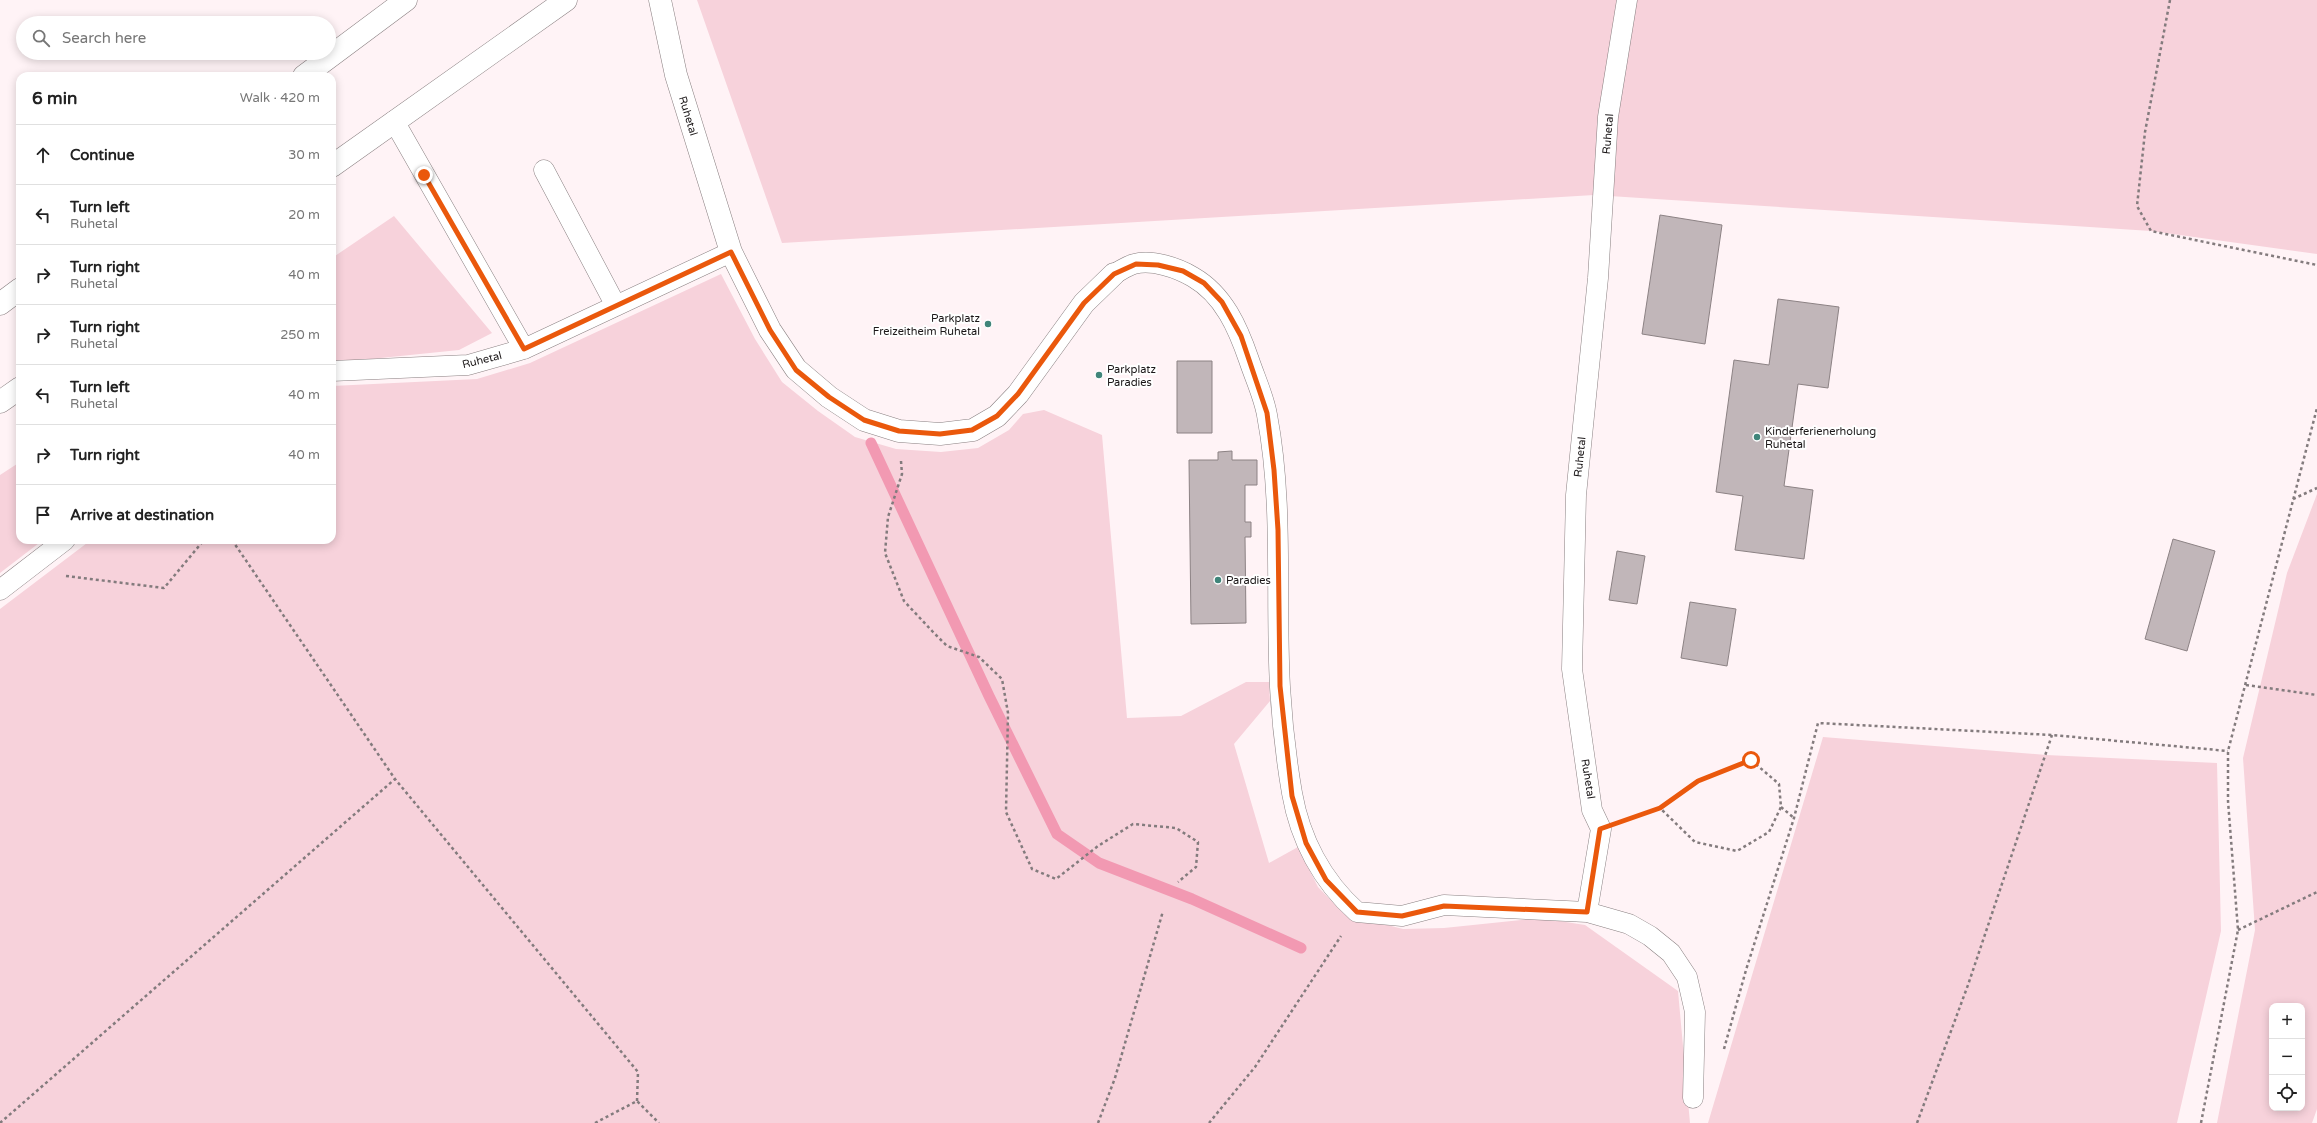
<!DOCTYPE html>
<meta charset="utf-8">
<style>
:root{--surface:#fff;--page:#f2f2f2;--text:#222;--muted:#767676;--line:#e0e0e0}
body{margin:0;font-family:"Varela Round",sans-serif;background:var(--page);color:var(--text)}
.controls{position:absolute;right:12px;bottom:12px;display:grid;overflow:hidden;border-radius:8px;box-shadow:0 2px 10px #0003}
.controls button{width:36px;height:36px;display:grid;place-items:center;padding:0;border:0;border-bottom:1px solid var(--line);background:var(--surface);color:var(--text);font:20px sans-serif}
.stop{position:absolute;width:12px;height:12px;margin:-9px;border:3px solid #ea580c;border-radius:50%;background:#fff}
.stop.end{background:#ea580c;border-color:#fff;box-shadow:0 1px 4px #0008}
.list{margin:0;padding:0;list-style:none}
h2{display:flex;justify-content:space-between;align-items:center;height:52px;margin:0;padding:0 16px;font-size:17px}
h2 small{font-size:13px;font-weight:400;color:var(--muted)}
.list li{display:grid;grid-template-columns:26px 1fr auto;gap:12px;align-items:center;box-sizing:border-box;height:60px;padding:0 16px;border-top:1px solid var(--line)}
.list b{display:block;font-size:15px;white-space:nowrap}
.list p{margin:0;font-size:13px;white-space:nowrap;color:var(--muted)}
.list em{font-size:13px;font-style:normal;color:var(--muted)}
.icon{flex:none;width:22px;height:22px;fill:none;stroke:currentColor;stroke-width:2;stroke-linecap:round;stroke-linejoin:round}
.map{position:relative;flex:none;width:2317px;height:1123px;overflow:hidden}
.search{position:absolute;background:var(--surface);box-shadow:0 2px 10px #0003;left:16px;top:16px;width:320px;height:44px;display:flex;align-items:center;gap:10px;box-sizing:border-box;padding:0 14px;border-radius:22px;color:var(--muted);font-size:15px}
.panel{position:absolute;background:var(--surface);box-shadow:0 2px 10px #0003;left:16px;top:72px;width:320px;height:472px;border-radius:12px}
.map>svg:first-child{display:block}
.green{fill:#f7d2db;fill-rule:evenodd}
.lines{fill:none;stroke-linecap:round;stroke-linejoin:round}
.stream{stroke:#f299b2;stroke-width:11}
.building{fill:#c1b6b9;stroke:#8c8284}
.service-casing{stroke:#8a8082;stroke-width:21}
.minor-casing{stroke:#8a8082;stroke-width:23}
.trunk-casing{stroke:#8a8082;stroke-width:23}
.path{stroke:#837b7d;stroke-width:2.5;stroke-dasharray:3 3;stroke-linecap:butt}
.service{stroke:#fff;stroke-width:20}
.minor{stroke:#fff;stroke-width:22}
.trunk{stroke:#fff;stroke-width:22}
.route{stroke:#ea580c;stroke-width:5}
.poi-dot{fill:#40857a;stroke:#fff;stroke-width:1.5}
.labels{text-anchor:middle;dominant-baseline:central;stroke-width:4;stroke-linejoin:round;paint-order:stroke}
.street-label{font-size:11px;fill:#1b1718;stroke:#fff}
.poi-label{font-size:11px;fill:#1b1718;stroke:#fff;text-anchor:start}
</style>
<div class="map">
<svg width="2317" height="1123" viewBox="0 0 2317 1123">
<rect width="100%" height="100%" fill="#fff3f6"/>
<path class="green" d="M697 0H2317V254L2151 231 1594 195 782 243Z
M394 216 492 333 459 350 332 363V258Z
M721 274 755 339 782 382 818 411 855 437 896 449 941 452 978 448 1009 430 1023 414 1044 410 1102 435 1127 718 1181 716 1246 682H1269L1270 701 1234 744 1269 863 1298 847 1318 887 1344 914 1403 929 1444 928 1540 918 1585 925 1678 991 1690 1123H0V609L91 540H332V386L477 379 530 363Z
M20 462V540H43L0 573V475Z
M2317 494V1109L2312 1123H2217L2255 930 2243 758 2287 573ZM2272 1006H2302V1108H2272Z
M1823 737 2046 755 2217 763 2221 931 2177 1123H1708Z"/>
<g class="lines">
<path class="stream" d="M871 443 989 696 1057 834 1099 863 1192 899 1301 948"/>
</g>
<path class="building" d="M1660 215 1722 225 1705 344 1642 334Z
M1778 299 1839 307 1828 388 1798 384 1784 486 1813 490 1804 559 1735 550 1743 496 1716 492 1734 360 1769 365Z
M1177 361H1212V433H1177Z
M1232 451V460H1257V485H1245V522H1251V537H1245L1246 623 1191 624 1189 460H1218V452Z
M2173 539 2215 551 2187 651 2145 639Z
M1617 551 1645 556 1637 604 1609 600Z
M1690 602 1736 609 1727 666 1681 658Z"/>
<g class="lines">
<defs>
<path id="service" d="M394 121 524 349
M544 170 616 306
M1114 274C1120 271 1127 266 1134 264 1152 259 1178 268 1193 277 1224 295 1238 328 1249 360 1255 378 1264 397 1267 415 1284 505 1275 596 1280 687 1282 722 1286 758 1292 793 1300 839 1322 881 1357 912L1402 916 1444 905 1587 912 1629 924 1650 936 1671 953 1687 977 1695 1012 1693 1098
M332 371 468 365 524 349 731 252
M0 590 65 540
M1587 912 1601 829 1592 810 1572 669 1576 495 1598 278 1608 117 1627 0"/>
<path id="minor" d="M660 0 676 75 731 252 770 330 796 369 829 397 864 420 899 431 940 434 973 430 997 416 1018 394 1084 303 1114 274"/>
<path id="trunk" d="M304 76 406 0
M332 166 566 0
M0 304 20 289
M0 402 20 388"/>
</defs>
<use href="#service" class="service-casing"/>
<use href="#minor" class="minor-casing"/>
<use href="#trunk" class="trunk-casing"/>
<path class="path" d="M2170 0 2145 132 2137 206 2151 231 2317 265
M901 461 902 474 888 517 885 553 904 601 933 632 947 646 979 657 1002 679 1008 713 1006 812 1032 869 1056 879 1098 846 1133 824 1176 828 1198 842 1196 867 1178 882
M2293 499 2317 488
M232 540 395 779 638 1072 637 1101
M66 576 164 588 204 540
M2246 685 2317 695
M1781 807 1794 818
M1628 819 1660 808 1697 781 1751 760 1779 784 1781 807 1769 832 1737 851 1695 842 1660 808
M2238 930 2317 892
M1724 1049 1746 970 1794 818 1818 723 2052 735 2228 751
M0 1123 395 779
M595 1123 637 1101 659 1123
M1098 1123 1115 1078 1163 911
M1209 1123 1255 1067 1341 936
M1917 1123 1968 985 2052 735
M2201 1123 2238 930 2228 801V751L2317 408"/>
<use href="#service" class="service"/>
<use href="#minor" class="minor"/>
<use href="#trunk" class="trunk"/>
</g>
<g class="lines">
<path class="route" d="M424 175 524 349 731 252 770 330 796 370 829 397 864 420 899 431 940 434 972 430 997 416 1018 394 1084 303 1114 274 1136 264 1158 265 1183 271 1204 283 1222 302 1241 336 1267 413 1274 470 1278 530 1280 686 1292 796 1306 843 1326 880 1357 912 1402 916 1444 906 1587 912 1600 829 1660 808 1698 781 1751 760"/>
</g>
<g class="poi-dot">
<circle cx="988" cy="324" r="4"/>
<circle cx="1099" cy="375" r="4"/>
<circle cx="1757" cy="437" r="4"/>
<circle cx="1218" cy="580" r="4"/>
</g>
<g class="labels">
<g class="street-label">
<text transform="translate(688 116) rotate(73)">Ruhetal</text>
<text transform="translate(1608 134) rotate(-85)">Ruhetal</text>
<text transform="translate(482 360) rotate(-14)">Ruhetal</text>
<text transform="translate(1580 457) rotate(-84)">Ruhetal</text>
<text transform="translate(1588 779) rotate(81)">Ruhetal</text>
</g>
<g class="poi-label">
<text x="980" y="318" text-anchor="end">Parkplatz<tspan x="980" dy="13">Freizeitheim Ruhetal</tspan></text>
<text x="1107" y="369">Parkplatz<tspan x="1107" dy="13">Paradies</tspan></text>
<text x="1765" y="431">Kinderferienerholung<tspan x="1765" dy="13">Ruhetal</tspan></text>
<text x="1226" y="580">Paradies</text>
</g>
</g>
</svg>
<div class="controls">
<button>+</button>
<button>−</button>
<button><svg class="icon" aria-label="locate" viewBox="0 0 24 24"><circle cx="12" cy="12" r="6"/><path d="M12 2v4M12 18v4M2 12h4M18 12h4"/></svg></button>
</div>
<div class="stop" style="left:1751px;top:760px"></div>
<div class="stop end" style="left:424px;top:175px"></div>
<div class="search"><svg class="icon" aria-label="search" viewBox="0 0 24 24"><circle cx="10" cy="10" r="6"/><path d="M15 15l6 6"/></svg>Search here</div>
<section class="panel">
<h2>6 min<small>Walk · 420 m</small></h2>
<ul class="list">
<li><svg class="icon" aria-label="ahead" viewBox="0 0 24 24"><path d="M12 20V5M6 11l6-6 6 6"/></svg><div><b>Continue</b></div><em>30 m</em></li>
<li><svg class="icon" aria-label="left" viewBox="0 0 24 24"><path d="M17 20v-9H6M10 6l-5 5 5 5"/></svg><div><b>Turn left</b><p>Ruhetal</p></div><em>20 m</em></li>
<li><svg class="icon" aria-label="right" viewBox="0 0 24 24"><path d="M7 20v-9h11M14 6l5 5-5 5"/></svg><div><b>Turn right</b><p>Ruhetal</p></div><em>40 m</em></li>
<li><svg class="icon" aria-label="right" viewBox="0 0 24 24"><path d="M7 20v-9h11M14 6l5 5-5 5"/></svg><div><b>Turn right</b><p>Ruhetal</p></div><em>250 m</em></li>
<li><svg class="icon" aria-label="left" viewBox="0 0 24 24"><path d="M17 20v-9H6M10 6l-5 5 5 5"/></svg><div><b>Turn left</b><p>Ruhetal</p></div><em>40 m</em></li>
<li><svg class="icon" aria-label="right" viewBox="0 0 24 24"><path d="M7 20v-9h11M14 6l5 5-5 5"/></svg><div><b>Turn right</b></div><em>40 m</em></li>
<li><svg class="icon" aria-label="arrive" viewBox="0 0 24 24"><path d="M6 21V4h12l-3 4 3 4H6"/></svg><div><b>Arrive at destination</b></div></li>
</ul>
</section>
</div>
